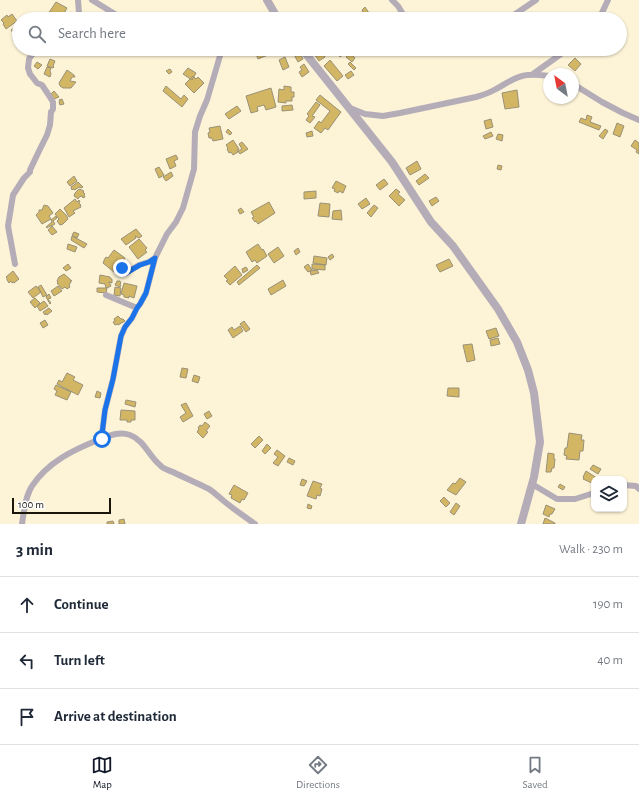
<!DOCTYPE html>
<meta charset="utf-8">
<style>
:root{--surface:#fff;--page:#f6f6f7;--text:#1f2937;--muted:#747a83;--line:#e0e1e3;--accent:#111827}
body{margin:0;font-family:"Alegreya Sans",sans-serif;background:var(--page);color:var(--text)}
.controls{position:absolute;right:12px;bottom:12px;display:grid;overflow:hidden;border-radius:8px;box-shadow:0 1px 3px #0004}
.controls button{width:36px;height:36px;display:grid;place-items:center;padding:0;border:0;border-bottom:1px solid var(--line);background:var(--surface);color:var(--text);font:20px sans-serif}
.compass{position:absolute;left:543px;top:68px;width:36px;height:36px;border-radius:50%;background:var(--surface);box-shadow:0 1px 3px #0004;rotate:328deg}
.scale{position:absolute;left:12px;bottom:10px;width:99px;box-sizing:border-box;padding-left:4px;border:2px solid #19150b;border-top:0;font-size:11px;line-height:14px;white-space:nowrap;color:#19150b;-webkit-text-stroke:3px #fff;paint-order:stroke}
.stop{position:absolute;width:12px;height:12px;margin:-9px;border:3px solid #1a73e8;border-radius:50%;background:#fff}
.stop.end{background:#1a73e8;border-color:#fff;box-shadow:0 1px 4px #0008}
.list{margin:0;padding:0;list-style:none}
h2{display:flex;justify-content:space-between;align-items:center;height:52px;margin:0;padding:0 16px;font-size:17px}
h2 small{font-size:13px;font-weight:400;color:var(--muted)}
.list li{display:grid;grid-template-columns:26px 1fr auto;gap:12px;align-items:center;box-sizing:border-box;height:56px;padding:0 16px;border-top:1px solid var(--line)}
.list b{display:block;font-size:15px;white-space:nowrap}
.list em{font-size:13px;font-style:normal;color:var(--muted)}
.icon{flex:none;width:22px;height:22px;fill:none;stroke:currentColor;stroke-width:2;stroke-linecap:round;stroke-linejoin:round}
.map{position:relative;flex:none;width:639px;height:524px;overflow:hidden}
.search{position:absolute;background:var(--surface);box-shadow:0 1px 3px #0004;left:12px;right:12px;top:12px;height:44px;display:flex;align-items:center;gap:10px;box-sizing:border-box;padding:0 14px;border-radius:22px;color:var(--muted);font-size:15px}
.sheet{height:220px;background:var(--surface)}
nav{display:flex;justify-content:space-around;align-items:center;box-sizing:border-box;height:56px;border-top:1px solid var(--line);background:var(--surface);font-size:11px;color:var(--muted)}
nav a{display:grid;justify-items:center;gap:2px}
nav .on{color:var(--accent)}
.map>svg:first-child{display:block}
.building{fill:#d2b664;stroke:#9a9177}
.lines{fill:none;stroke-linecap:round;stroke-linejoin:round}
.minor{stroke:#b4adb8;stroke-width:6}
.tertiary{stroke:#b4adb8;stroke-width:8}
.route{stroke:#1a73e8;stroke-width:5}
</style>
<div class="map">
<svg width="639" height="524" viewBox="0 0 639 524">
<rect width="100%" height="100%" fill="#fdf3d7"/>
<path class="building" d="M56 2 67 8 62 17 59 15 56 19 48 14Z
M365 7 371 16 366 19H358L356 16 363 12 362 10Z
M12 14 17 21 6 29 3 24 4 23 1 20 7 15 8 17Z
M17 26 19 30 14 34 11 30Z
M52 49H60L56 54 50 53Z
M254 49H271L273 53 258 59Z
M291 49H298L303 59 298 62Z
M313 49H320L325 57 319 61 311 50Z
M327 49H334L335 50 325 56 323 51Z
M336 49H347L348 51 340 57 337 53 339 52Z
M350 53 355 58 352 62 346 57Z
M285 57 289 67 283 70 279 60Z
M575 58 581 64 575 71 568 65Z
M50 59 55 61 53 66 54 67 53 68 47 66Z
M330 60 343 76 337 81 324 66Z
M37 62 42 65 38 69 34 66Z
M350 62 356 68 354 70 348 64Z
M304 64 309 72 302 77 299 72 302 70 300 67Z
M47 67 51 68 50 71 51 74 50 77 44 74Z
M188 68 196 73 192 80 183 74Z
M170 69 172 72 169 74 166 71Z
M67 70 74 75 75 77H72L70 81 76 82 71 88H63L60 86 59 83Z
M351 71 354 75 348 79 345 75Z
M193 76 196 79 198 77 204 83 194 93 185 84Z
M166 86 181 99 184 95 188 99 182 107 163 91Z
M284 86 291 87V92H294V97H292V101H286V103L278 102 279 89 284 90Z
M271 88 276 107 266 110 264 105 257 107 258 111 251 113 246 96Z
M517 90 519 107 505 109 502 93Z
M54 91 59 97 54 99 51 94Z
M320 95 341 112 328 130 325 128 321 133 314 128 319 121 321 123 330 111 316 100Z
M62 99 64 104 60 105 59 102H60L59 100Z
M316 102 320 105 312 116 315 117 310 123 306 120 309 116 307 114Z
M292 105 293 110 282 111V106Z
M237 106 241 111 229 119 225 114Z
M587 115 592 117 590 122 601 126 599 130 579 122 581 118 586 120Z
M491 119 493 127 486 129 484 121Z
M617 123 624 126 620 137 613 134Z
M220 126 223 139 213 141 212 138H209L208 133 210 132 209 128Z
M228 129 232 133 230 135 226 132Z
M605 129 608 131 603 139 599 136Z
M312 131 313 136 307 137 306 133Z
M491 132 493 136 485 139 483 136Z
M498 134 503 135 502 141 496 139Z
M233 140 239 149 237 150 238 152 233 155 231 152 229 153 227 149 228 148 226 145Z
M635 140 639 143V154L636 152 637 150 631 146Z
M242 142 248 149 240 154 238 151 242 149 239 144Z
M176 155 178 159 174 161 176 166 170 169 166 159Z
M417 161 421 169 410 175 406 168Z
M498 165 502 166 501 170 497 169Z
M159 167 164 175 159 178 155 169Z
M171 172 173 176 166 181 163 177Z
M425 174 429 178 419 185 416 181Z
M74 176 77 181 70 186 67 182Z
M384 179 388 184 380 190 376 185Z
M336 181 346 186 343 193 339 191 338 193 334 191 335 189 332 188Z
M78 182 83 187 81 188 79 187 75 190 73 189 72 190 71 187Z
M79 189 84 191 83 192 85 194 84 195 85 197 83 198 82 196 79 197 78 199 74 196 75 193Z
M396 189 400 192 398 194 405 200 399 206 389 196Z
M316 191V198L304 199V192Z
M436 197 439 201 432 206 429 201Z
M366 198 370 204 362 209 358 204Z
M75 199 77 202 79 200 80 202H79V203L81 205H80L81 207 73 211 75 213 69 217 64 208Z
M269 202 275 213 258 224 256 221 255 222 252 218 254 217 251 212Z
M320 203 330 204 329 217 318 216Z
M44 205 48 206 53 213 49 216 51 219 42 224 36 215 39 212V210H42Z
M374 205 378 208 371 217 367 213Z
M241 208 244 212 240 214 238 210Z
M60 209 67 216V217L68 219 63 224 60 225 57 221 59 219 55 214Z
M341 210 342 220 332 219 333 211Z
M56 216 57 218 53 221 55 224 51 226H50L47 228 46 227 52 222 51 220Z
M52 226 57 232 52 235 48 230Z
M136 229 142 236 139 238 135 236 136 238 126 245 121 239Z
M74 232 79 234 77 238 72 235Z
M72 236 87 244 84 248 71 240Z
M139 239 147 248 145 250 147 252 138 259 129 247Z
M68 244 77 247 75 252 67 249Z
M258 244 262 250 263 249 267 256 257 263 255 260 252 262 246 252Z
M278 247 284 256 274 263 268 254Z
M298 248 300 252 296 255 294 251Z
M114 250 125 258 121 264 116 261 120 265 114 272 103 263 104 261V260L106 257 108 258Z
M332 254 334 257 330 260 328 257Z
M314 256 327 258 326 265 313 263Z
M449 259 453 266 440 272 436 265Z
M68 264 71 268 66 271 63 268Z
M308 264 312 270 308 272 304 267Z
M312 264 325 265V270L312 269Z
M257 265 260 268 239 285 237 282Z
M235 266 242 275 230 285 226 281 228 280 224 276Z
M246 267 248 270 243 273 242 269Z
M317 270 319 273 311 275 310 271Z
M13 271 19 279 14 283V282L12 283 11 281 9 283 7 280V278L6 277Z
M64 274 72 281H70L71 282 69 285 70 287 67 289 65 287 62 289 57 283 58 282 57 281 59 277Z
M100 275 110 277 111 279H112V283L109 282 111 286 109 287 106 288 105 284 99 283Z
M283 280 286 286 271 295 268 289Z
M117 281H120L121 283 120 284 121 286 119 287 118 286 115 285Z
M124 283 137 286 134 298 129 296V298L124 297V295L121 294Z
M41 285 47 295 43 297 38 287Z
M36 286 41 292 33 298 28 292Z
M58 286 62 291 54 296 51 291Z
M115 287 121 288 120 296 114 295Z
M97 288H107L106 293 97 292Z
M49 294 51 298 48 299 51 303 50 304 46 297Z
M35 298 40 303 35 308 30 302Z
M44 301 48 306 40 311 37 306Z
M49 308 52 311 47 315 46 313 45 315 43 312Z
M118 316 121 319H123L125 321 118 325V324L115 325 113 322 115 321 114 319Z
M45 320 48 325 43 328 40 323Z
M244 321 250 329 246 332 240 324Z
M240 326 243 331 233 338 228 330 232 327 234 330Z
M496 328 499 336 489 339 486 331Z
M498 338 500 344 491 346 490 340Z
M472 344 475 360 467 362 463 345Z
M182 368 188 369 186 378 180 377Z
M67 373 75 377 73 380 83 385 78 395 57 384 59 380 62 382Z
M194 375 200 377 198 383 192 381Z
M56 385 71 392 67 400 55 395 57 391 54 389Z
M448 388H459V397L447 396Z
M97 391 101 393 100 398 95 397Z
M126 400 136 402 135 407 125 404Z
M186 403 193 416 183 422 180 417 186 413 181 405Z
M121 410 135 411V420H131V422H127V420H120Z
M209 411 212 416 207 419 204 414Z
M205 422 210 426 206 431 208 432 203 438 197 432 199 429 198 428 200 425 202 426Z
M569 433 582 435 581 440H584L583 451H580L579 460 566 459 567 456 564 455 565 448H567Z
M259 436 263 440 255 448 251 444Z
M267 444 271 448 265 454 262 451Z
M277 450 285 456 278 466 273 463 278 457 274 454Z
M548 453 554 454V459H555L554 468H552L551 472H546Z
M289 458 295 461 293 465 287 462Z
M593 465 601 469 598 474 590 469Z
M586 471 597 478V479H594V484L583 479 584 478 583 477Z
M460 478 466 482 456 495 447 490 453 483 455 484Z
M302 479 307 481 304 486 300 485Z
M313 481 322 484 320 488 322 489 320 496 317 495 316 499 307 496Z
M560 484 565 487 563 490 558 487Z
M234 485 248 493 244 500 242 499 240 503 231 498 232 495 229 494Z
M444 497 450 503 446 507 440 501Z
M456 503 460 506 454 515 450 512Z
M308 504 312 506 311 509 307 508Z
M546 505 555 509 552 514H550L549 517 543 514Z
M545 518 555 523V524H543Z
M124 519 125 524H119V520Z
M113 521 114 524H107V522Z"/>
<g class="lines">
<path class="minor" d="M92 0 123 19
M392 0 398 6 406 19
M77 19 79 13 78 0
M508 19 536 0
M599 19 608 0
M533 74 568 49
M573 84 602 102 623 113 639 120
M350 108 365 114 383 116 400 113 476 97C483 95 489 93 496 89 506 84 515 76 527 75 534 74 542 75 549 76
M15 264 8 226 13 195 24 178 30 172V170L40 149 47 135 50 125 51 112 53 109V102L48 94 42 85 37 83 30 74 28 68 29 59 36 49
M122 268 126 273 139 265 149 262 155 258
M106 295 137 308
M102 439V434L105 410 113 379 121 336 125 327 132 318 137 308 140 304 146 293 155 258 167 234 176 222 183 208 194 169 195 132 200 116 207 100 222 49
M532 484 557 499H575L594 493
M624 485 636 486 639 489
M22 524C24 512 25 497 32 486 48 462 73 450 98 440 109 436 118 431 130 435 144 440 149 456 160 465 163 469 168 470 173 472 185 478 197 483 209 489 215 493 220 498 225 502 235 510 245 517 255 524"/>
<path class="tertiary" d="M267 0 278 19
M302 49 392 162 431 222 453 246 498 309 517 342 528 370 534 393 540 442 534 477 521 524"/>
</g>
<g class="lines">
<path class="route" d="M102 439V434L105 410 113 379 121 336 125 327 132 318 137 308 140 304 146 293 155 258 149 262 140 265 126 273 122 268"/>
</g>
</svg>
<div class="controls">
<button><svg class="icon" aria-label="layers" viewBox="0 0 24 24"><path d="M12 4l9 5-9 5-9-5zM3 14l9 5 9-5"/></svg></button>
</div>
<svg class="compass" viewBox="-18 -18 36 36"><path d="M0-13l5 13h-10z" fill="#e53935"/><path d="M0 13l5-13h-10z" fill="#747a83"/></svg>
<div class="scale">100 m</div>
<div class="stop" style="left:102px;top:439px"></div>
<div class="stop end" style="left:122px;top:268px"></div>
<div class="search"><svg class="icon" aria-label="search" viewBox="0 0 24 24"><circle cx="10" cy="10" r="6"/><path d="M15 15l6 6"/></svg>Search here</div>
</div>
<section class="sheet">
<h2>3 min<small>Walk · 230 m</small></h2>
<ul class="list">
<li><svg class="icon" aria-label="ahead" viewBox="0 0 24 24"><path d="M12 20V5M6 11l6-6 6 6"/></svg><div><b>Continue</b></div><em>190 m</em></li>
<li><svg class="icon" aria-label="left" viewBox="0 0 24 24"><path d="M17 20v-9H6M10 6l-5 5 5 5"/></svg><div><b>Turn left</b></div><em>40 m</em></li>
<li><svg class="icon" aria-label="arrive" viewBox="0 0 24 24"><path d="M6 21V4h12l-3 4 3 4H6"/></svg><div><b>Arrive at destination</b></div></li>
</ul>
</section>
<nav>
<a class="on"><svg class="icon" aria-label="map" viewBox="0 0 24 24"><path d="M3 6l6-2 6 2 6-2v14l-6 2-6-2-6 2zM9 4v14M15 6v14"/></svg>Map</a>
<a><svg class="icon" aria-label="directions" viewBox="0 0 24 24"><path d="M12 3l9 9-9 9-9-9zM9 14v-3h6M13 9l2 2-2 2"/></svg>Directions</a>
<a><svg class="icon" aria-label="saved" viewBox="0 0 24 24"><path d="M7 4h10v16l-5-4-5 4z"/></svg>Saved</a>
</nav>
